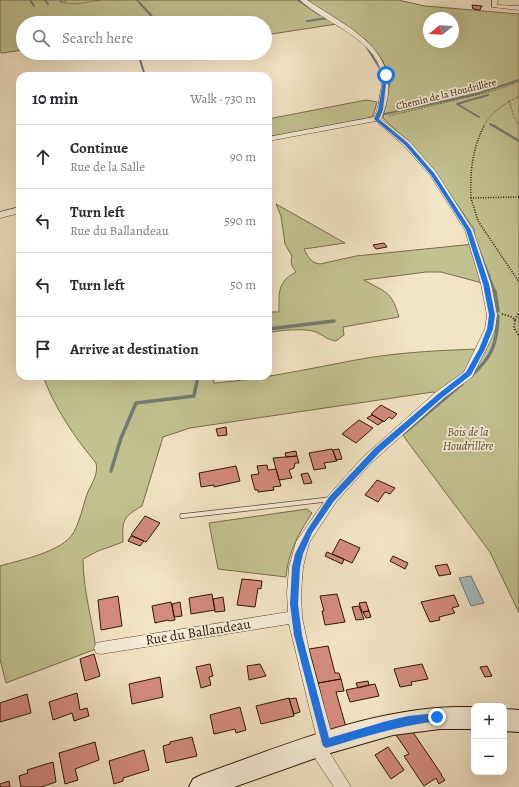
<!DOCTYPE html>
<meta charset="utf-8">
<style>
:root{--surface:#fff;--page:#f7f7f7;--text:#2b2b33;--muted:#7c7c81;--line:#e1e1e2}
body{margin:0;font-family:Alegreya,serif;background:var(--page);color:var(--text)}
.controls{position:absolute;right:12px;bottom:12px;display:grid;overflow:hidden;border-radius:8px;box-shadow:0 4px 16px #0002}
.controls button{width:36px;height:36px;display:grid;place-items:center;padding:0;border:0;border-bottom:1px solid var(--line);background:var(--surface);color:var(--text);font:20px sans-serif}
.compass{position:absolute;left:423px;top:12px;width:36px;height:36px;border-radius:50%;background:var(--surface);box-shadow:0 4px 16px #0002;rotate:252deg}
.stop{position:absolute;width:12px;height:12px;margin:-9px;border:3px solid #1a73e8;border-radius:50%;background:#fff}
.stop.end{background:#1a73e8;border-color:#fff;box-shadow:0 1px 4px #0008}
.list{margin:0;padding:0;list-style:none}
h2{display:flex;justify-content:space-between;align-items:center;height:52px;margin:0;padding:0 16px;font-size:17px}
h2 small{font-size:13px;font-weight:400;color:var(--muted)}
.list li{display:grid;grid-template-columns:26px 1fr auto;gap:12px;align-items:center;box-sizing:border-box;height:64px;padding:0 16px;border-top:1px solid var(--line)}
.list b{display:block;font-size:15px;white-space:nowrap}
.list p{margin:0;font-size:13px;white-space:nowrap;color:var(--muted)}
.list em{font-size:13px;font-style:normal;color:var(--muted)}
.icon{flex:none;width:22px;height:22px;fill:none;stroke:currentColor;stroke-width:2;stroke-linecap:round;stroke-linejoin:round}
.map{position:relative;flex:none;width:519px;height:787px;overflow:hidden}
.search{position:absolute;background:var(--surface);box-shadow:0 4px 16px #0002;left:16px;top:16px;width:256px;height:44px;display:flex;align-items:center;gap:10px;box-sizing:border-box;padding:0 14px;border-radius:22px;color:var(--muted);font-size:15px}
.panel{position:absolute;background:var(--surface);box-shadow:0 4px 16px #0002;left:16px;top:72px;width:256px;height:308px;border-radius:12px}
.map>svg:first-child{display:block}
.green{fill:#c2c290;stroke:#786d4a;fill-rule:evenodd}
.water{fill:#a1bcc0;stroke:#737a75}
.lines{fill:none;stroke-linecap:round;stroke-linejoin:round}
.stream-far2{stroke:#737a75;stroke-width:2}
.stream-far1{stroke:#737a75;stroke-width:2.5}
.stream{stroke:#737a75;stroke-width:3.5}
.building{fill:#d48b7f;stroke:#2d1805}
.lane-casing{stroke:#5e4b35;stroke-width:1.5}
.street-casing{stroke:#5e4b35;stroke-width:1}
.secondary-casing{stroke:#2d1805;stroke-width:2}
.path-far2{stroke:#2d1805;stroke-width:1;stroke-dasharray:0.5 1;stroke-linecap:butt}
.path-far1{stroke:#2d1805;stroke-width:1.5;stroke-dasharray:1 1.5;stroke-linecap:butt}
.path{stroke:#2d1805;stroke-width:2;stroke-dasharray:1 2;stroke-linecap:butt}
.lane{fill:#f7edd9;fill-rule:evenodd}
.street{fill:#f7edd9;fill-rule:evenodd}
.secondary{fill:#f7edd9;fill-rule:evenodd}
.route{fill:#1a73e8}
.labels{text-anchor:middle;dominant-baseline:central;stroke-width:3.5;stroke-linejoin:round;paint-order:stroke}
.far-street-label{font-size:10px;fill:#2d1805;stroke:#f7edd9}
.park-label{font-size:12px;font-style:italic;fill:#5a4b2f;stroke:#f7edd9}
.near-street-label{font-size:14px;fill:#2d1805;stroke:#f7edd9}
</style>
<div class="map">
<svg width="519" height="787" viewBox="0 0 519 787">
<rect width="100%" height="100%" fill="#f3e4c5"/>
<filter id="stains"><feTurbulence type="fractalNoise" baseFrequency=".005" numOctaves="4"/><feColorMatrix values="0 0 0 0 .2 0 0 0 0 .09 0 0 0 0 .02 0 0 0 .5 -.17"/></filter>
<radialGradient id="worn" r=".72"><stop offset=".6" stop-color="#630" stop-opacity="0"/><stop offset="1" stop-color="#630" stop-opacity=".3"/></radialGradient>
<path class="green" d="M0 0H299L337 24 265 35V23H23V50L2 53 0 52Z
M305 0H398L425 6 519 14V613L490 552 407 441 400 430 440 395 433 392 190 428 163 437 142 506C123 517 122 520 123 542L98 551 83 559C83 589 92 619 96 649L6 683 0 659V566C20 560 63 552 74 532 80 521 83 506 87 494 91 484 99 474 96 463 75 438 54 407 43 376H213L214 383C266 379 316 367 367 358 405 352 444 350 482 349L490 329 486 284 441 272H426L364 280C385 292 392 291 399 317L343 327 344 335 336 341C325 339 325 336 316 332 306 328 279 330 268 333V312H279C279 293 277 282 296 272 292 267 290 263 292 256L285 244 281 216 276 204 345 243 304 249C308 257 311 263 320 264L356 256 474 244V229L436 174 414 147 383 118 390 82 383 61 366 40ZM429 18H453V42H429Z
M366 100 377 102 373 116 368 118 268 137V119Z
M307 509 312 513C299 533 288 552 286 577L218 569 209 523Z"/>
<path class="water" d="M471 576 484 603 471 606 459 578Z"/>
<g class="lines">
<path class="stream-far2" d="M30 0 34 6
M45 0 48 4
M60 0 62 2
M137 0 158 23
M298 0 320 15
M307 21 328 18 326 17
M366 46 379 67
M138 53 145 76
M385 114 476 94 519 80
M479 117 457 104 488 95
M490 124 496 127"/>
<path class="stream-far1" d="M494 126 519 141
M476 242 495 292"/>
<path class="stream" d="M495 291 498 311
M268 329 334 321
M471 376C492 357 497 344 498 316
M404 433 462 384
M111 471 121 438 136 403 194 396 198 376"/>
</g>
<path class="building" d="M472 5 482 6V7H481L480 10 473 9Z
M384 243 387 247 376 249 373 245Z
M381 405 397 414 392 419 389 417 384 422 371 414Z
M372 415 383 421 378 425 367 418Z
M359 420 373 428 356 443 342 434Z
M226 427 227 435 218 436 216 429Z
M332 449 337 461 324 463 326 468 314 470 309 453Z
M339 449 342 459 336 460 333 450Z
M296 451 297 456 286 457 285 453Z
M297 456 299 463H295L294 468 289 470 292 478 279 480 273 458Z
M267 465 268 470 276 469 281 486 273 487 274 490 258 492V490H255L251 475 259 474 257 466Z
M236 466 240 481 214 487V485L201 487 199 473Z
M308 473 312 483 304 484 301 474Z
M377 480 395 488 390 494 385 492 378 502 365 495Z
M145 516 160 523 146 542 131 535Z
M131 536 144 541 140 546 128 541Z
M340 539 360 548 352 563 332 554Z
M327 552 344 559 342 564 325 556Z
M393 556 408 563 405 569 390 561Z
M447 564 451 574 439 576 435 566Z
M242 579 262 581 261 589 258 588 255 607 237 605Z
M212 594 215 610 191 614 189 598Z
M337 594 345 622 325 625 322 611H324L320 596Z
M454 595 459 606 452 608 455 613 439 617 440 620 430 622 421 602Z
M118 596 122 626 101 630 98 600Z
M223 597 225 611 215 612 213 599Z
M171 602 175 620 169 621 168 620 155 623 152 606Z
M180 602 182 616 174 617 172 604Z
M366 602 369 611 362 612 359 603Z
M359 606 364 619 356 620 352 607Z
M369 611 371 617 366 618 363 612Z
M328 646 335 673H339L341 679 318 683 309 649Z
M94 654 100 676 85 681 80 659Z
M210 664 213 676 209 677 211 685 201 688 196 667Z
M260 664 266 676 249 680 247 666Z
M422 664 428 679 411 682 412 685 400 687 394 669Z
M487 666 492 676 485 677 480 667Z
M160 677 163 697 132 704 129 684Z
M341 679 344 691 336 692 346 727 330 730 318 683Z
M368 681 369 685 358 688 356 683Z
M375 684 379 696 350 702 346 690Z
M77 693 80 710 87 708 89 716 74 721 72 713 53 720 49 702Z
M27 694 31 713 0 722V703Z
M289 698 294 716 261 724 256 706Z
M296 698 300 712 294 714 289 699Z
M240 707 246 730 236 733 235 729 214 734 210 715Z
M410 728 442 775H441L445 780 439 784 436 778 424 786 404 756 409 754 396 735Z
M192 737 197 756 166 763 163 746 170 744V742Z
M95 742 99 760 75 769 78 780 65 784 59 753Z
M388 747 404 770 391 779 375 755Z
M144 750 149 770 123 778V781L114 784 109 761Z
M53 762 56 782 41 787H21L19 776 28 773 27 770Z
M9 781 10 787H0V784Z"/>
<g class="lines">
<defs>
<path id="lane" d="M332 497H334L335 499 334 501H332L183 518H181L180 516 181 514H183Z"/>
<path id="street" d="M300 0H307C352 30 409 53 381 119L410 142 436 172 473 230 491 284 497 315 495 329 491 339 472 377 444 398 371 463 336 502 309 543 303 567 301 593 302 617 310 655 334 743 332 748 328 750 351 787H334L316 760 311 746 313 741 317 739 289 624 101 654 96 653 94 648 96 643 101 642 288 612 287 593 289 567 296 542 328 496 363 457 436 392 464 372 485 329 487 315 481 284 465 230 430 175 404 146 376 121 268 141V137L374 117C378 110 379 102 380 94 381 89 383 83 382 78 380 40 324 23 300 0Z
M492 0H498L497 5 519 6V10L492 7Z
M20 207V213L0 218V212Z"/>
<path id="secondary" d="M457 707H474V729H440L393 735 327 754 234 787H189L193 779 201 775C283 746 368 709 457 707Z
M504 709 519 710V732L504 731Z"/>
</defs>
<use href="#lane" class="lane-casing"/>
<use href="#street" class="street-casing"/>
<use href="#secondary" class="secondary-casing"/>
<path class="path-far2" d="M66 0 64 3 76 4 101 0
M509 100 513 114 519 126
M389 116 493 91 519 82
M483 127C491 112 504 104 519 96"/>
<path class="path-far1" d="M519 197 471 198 478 221 519 282
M471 198C470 172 472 150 484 126"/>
<path class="path" d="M502 314 512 317 515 320 514 328 519 336
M515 320 519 312"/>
<use href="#lane" class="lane"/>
<use href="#street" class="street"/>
<use href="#secondary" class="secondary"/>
</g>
<path class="route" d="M386 74 387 75 383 110 379 119 408 143 434 173 471 230 489 284 495 315 493 329 485 349 471 375 443 397 380 452 334 501 312 533 303 554 300 567 298 604 302 635 329 738 387 721 408 716 437 713 440 714 441 717 440 720 437 721C399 726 363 737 326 748L323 746 322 743 294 635 290 604 292 567 295 554 307 530 329 497 375 448 438 394 466 372 479 349 487 329 489 315 483 284 466 230 431 175 405 145 374 119 378 110 384 75Z"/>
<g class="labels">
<g class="far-street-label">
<text transform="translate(446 94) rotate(-14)">Chemin de la Houdrillère</text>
</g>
<g class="park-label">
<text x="468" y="432">Bois de la<tspan x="468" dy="14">Houdrillère</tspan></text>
</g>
<g class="near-street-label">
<text transform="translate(198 632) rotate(-9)">Rue du Ballandeau</text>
</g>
</g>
<rect width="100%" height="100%" filter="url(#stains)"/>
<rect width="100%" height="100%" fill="url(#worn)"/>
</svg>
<div class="controls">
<button>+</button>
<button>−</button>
</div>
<svg class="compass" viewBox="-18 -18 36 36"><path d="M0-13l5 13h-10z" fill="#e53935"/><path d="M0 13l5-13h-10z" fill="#7c7c81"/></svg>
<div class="stop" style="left:386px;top:75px"></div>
<div class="stop end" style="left:437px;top:717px"></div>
<div class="search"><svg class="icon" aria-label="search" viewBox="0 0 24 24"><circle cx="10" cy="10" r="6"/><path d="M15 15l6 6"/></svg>Search here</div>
<section class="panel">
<h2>10 min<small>Walk · 730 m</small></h2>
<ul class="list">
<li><svg class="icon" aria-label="ahead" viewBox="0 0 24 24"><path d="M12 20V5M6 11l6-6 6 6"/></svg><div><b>Continue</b><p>Rue de la Salle</p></div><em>90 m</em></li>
<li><svg class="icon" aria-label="left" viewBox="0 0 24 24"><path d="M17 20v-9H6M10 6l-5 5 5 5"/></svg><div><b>Turn left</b><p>Rue du Ballandeau</p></div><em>590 m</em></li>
<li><svg class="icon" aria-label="left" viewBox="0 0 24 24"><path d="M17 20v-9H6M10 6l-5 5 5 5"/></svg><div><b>Turn left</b></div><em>50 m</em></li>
<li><svg class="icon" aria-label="arrive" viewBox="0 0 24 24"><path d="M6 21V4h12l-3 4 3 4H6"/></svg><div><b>Arrive at destination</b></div></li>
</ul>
</section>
</div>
